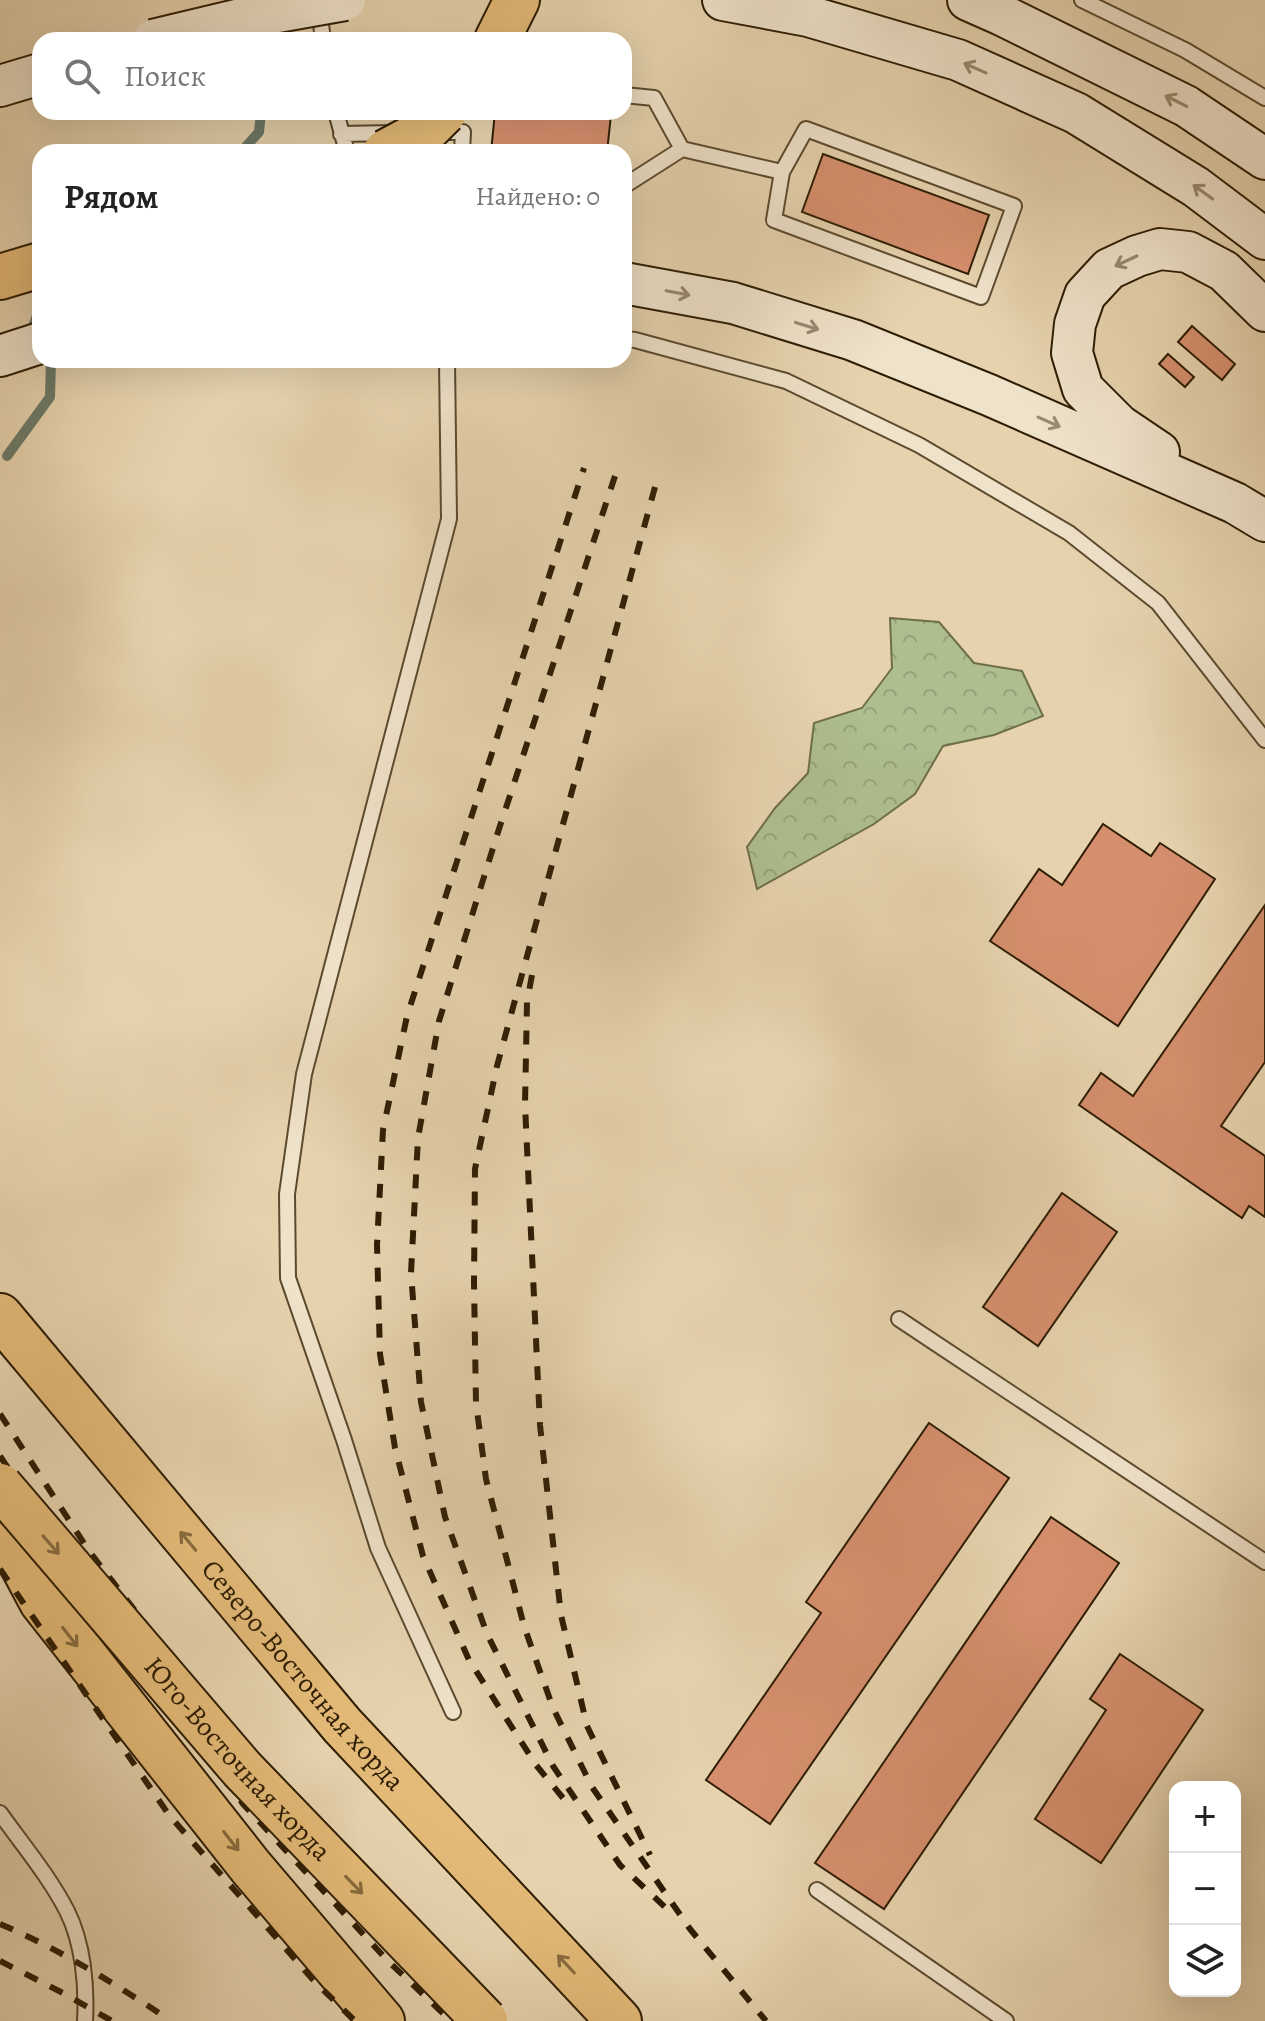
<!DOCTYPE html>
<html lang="ru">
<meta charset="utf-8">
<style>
:root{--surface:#fff;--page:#f2f2f2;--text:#222;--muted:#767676;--line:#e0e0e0}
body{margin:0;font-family:Alegreya,serif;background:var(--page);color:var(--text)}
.controls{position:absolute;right:24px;bottom:24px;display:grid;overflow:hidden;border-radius:16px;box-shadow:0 8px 32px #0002}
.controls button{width:72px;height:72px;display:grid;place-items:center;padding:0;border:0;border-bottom:2px solid var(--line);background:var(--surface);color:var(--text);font:40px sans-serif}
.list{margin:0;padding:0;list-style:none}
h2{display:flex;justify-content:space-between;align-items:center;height:104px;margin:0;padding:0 32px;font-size:34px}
h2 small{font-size:26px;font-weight:400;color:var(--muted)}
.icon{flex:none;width:44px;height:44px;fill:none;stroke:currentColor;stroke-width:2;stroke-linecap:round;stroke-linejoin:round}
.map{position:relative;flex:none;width:1265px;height:2021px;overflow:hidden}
.search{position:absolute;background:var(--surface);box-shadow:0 8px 32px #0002;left:32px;top:32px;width:600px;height:88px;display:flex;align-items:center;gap:20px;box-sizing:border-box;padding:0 28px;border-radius:24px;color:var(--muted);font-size:30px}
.panel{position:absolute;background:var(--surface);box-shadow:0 8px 32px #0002;left:32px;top:144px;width:600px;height:224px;border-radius:24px}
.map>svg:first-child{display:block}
.forest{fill:url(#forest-crowns);stroke:#6e6e4a;stroke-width:2}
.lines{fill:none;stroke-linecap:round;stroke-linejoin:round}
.stream{stroke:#6c7a68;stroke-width:10}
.building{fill:#d68f6e;stroke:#2e1d04;stroke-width:2}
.lane-casing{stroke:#5c4a2e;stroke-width:18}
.secondary-casing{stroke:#2e1d04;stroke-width:44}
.primary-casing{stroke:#2e1d04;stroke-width:48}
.lane{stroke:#efe2ca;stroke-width:14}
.secondary{stroke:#efe2ca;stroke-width:40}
.primary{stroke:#e3ba77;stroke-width:44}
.rail{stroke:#2e1d04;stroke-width:6;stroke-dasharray:14 14;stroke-linecap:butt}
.secondary-bridge-casing{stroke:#2e1d04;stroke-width:44;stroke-linecap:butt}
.primary-bridge-casing{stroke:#2e1d04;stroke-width:48;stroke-linecap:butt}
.secondary-bridge{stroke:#efe2ca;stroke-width:40}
.primary-bridge{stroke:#e3ba77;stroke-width:44}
.oneway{stroke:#988971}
.oneway2{stroke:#886c3e}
.labels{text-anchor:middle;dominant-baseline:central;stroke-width:7;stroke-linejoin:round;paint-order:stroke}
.street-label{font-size:28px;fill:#2e1d04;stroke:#efe2ca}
</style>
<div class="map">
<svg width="1265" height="2021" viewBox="0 0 1265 2021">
<defs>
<pattern id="forest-crowns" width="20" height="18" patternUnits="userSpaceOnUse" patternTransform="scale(2)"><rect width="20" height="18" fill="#aebe8f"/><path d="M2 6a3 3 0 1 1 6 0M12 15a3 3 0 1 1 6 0" fill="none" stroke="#96a37a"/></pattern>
</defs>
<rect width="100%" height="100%" fill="#e6d3ae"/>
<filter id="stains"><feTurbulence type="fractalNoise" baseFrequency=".0025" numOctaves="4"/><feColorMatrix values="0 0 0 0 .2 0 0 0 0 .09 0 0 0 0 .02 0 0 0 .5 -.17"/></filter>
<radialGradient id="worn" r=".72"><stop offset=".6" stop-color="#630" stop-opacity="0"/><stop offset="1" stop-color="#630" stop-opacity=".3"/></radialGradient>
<path class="forest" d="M890 618 939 622 974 663 1022 671 1043 716 994 735 943 746 915 794 874 824 757 889 747 847 775 808 808 773 814 723 862 708 892 668Z"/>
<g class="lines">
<path class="stream" d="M241 152 259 132 261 112
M32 334 31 333 40 306
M7 456 50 397 51 360"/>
</g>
<path class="building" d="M495 112H581L611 115 607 152H491Z
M823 154 989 215 968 274 802 212Z
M1192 326 1235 364 1222 380 1178 342Z
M1168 354 1194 377 1185 387 1159 364Z
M1103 824 1151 856 1160 843 1215 879 1118 1026 990 941 1039 869 1062 885Z
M1265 905V1062L1221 1126 1265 1156V1217L1249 1206 1242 1218 1079 1105 1101 1073 1133 1096Z
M1062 1193 1117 1232 1038 1346 983 1307Z
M929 1423 1009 1478 770 1824 706 1780 821 1613 806 1602Z
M1051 1517 1119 1563 884 1909 815 1863Z
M1120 1654 1203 1710 1101 1863 1035 1819 1106 1710 1090 1699Z"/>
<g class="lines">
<defs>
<path id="lane" d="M1082 0 1185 50 1265 98
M319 8 323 40
M624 95 654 98 682 149
M336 112 347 152
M806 129 1014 206 981 297 774 220 782 172Z
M438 132H463L462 152
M341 134 393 133
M624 186 682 149 782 172
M624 339 635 340 786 381 919 445 1069 533 1158 603 1265 740
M447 360 449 519 304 1074 287 1194 288 1278 344 1440 378 1548 453 1712
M899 1319 1265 1562
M0 1813C22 1844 49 1876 67 1911 83 1943 87 1985 85 2021
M817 1890 1006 2021"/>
<path id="secondary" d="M723 0 808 16 958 60 1076 113 1196 187 1265 239
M968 0 1002 15 1186 106 1265 159
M0 86 40 74
M624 283 733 303 853 340 989 395 1235 503 1265 521
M0 356 40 343
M1159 452 1119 425 1083 389 1072 353 1075 324 1085 295 1109 269 1137 256 1160 249 1188 252 1224 271 1265 311"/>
<g id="primary">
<path d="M497 40 517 0"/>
<path d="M0 277 40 265"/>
<path id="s1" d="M0 1316 342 1725 619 2021"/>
<path d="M0 1523 42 1602 250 1866 382 2021"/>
</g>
</defs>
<use href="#lane" class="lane-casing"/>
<use href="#secondary" class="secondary-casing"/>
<use href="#primary" class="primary-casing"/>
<use href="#lane" class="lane"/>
<use href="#secondary" class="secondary"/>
<use href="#primary" class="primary"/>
<path class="rail" d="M615 476 498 832 439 1021 418 1138 411 1273 421 1402 445 1517 487 1634 553 1766 620 1865 666 1908
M655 487 497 1066 475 1169 474 1282 476 1403 486 1479 524 1626 553 1708 592 1787 690 1929 766 2021
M532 975 527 1002 525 1105 540 1425 561 1615 587 1726 650 1855
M0 1414 89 1551 268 1783 388 1915 497 2021
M0 1456 71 1562 243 1804 388 1961 451 2021
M0 1569 169 1815 315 1982 355 2021
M563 1798 536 1765 469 1660 423 1556 395 1448 380 1354 377 1245 383 1130 407 1016 584 468
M0 1924C43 1942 83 1965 122 1989 138 2000 154 2008 169 2021
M0 1961 63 1993 112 2021"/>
<defs>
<path id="secondary-bridge" d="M153 40 249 17 345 0"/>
<g id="primary-bridge">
<path d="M386 152 425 131 444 112"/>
<path id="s2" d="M0 1486 242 1769 485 2021"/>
</g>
</defs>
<use href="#secondary-bridge" class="secondary-bridge-casing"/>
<use href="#primary-bridge" class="primary-bridge-casing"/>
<use href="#secondary-bridge" class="secondary-bridge"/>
<use href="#primary-bridge" class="primary-bridge"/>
</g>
<defs><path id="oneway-shaft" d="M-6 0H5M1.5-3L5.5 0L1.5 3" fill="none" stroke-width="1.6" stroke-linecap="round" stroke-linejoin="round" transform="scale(2)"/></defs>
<g class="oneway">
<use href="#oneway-shaft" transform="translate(975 68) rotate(-156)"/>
<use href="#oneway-shaft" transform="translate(1176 101) rotate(-153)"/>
<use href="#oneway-shaft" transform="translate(1203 192) rotate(-144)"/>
<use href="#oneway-shaft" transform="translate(1126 261) rotate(155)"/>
<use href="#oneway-shaft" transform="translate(678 293) rotate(11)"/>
<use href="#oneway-shaft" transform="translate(807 326) rotate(17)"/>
<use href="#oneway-shaft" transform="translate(1049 422) rotate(24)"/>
</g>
<g class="oneway2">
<use href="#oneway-shaft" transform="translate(188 1541) rotate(-130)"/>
<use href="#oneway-shaft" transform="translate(51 1545) rotate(49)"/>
<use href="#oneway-shaft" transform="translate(70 1637) rotate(52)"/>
<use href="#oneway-shaft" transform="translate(231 1841) rotate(52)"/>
<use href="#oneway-shaft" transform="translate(354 1885) rotate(46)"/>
<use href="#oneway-shaft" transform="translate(566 1964) rotate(-133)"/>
</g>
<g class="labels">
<g class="street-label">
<text stroke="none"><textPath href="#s1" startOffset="470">Северо-Восточная хорда</textPath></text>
<text stroke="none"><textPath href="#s2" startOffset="362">Юго-Восточная хорда</textPath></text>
</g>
</g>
<rect width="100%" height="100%" filter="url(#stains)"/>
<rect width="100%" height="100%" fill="url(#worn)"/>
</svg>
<div class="controls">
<button>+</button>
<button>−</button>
<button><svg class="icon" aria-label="layers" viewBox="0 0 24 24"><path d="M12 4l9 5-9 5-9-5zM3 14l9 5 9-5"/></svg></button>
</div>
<div class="search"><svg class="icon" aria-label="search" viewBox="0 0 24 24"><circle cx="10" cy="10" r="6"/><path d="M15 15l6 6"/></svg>Поиск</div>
<section class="panel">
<h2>Рядом<small>Найдено: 0</small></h2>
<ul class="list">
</ul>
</section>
</div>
